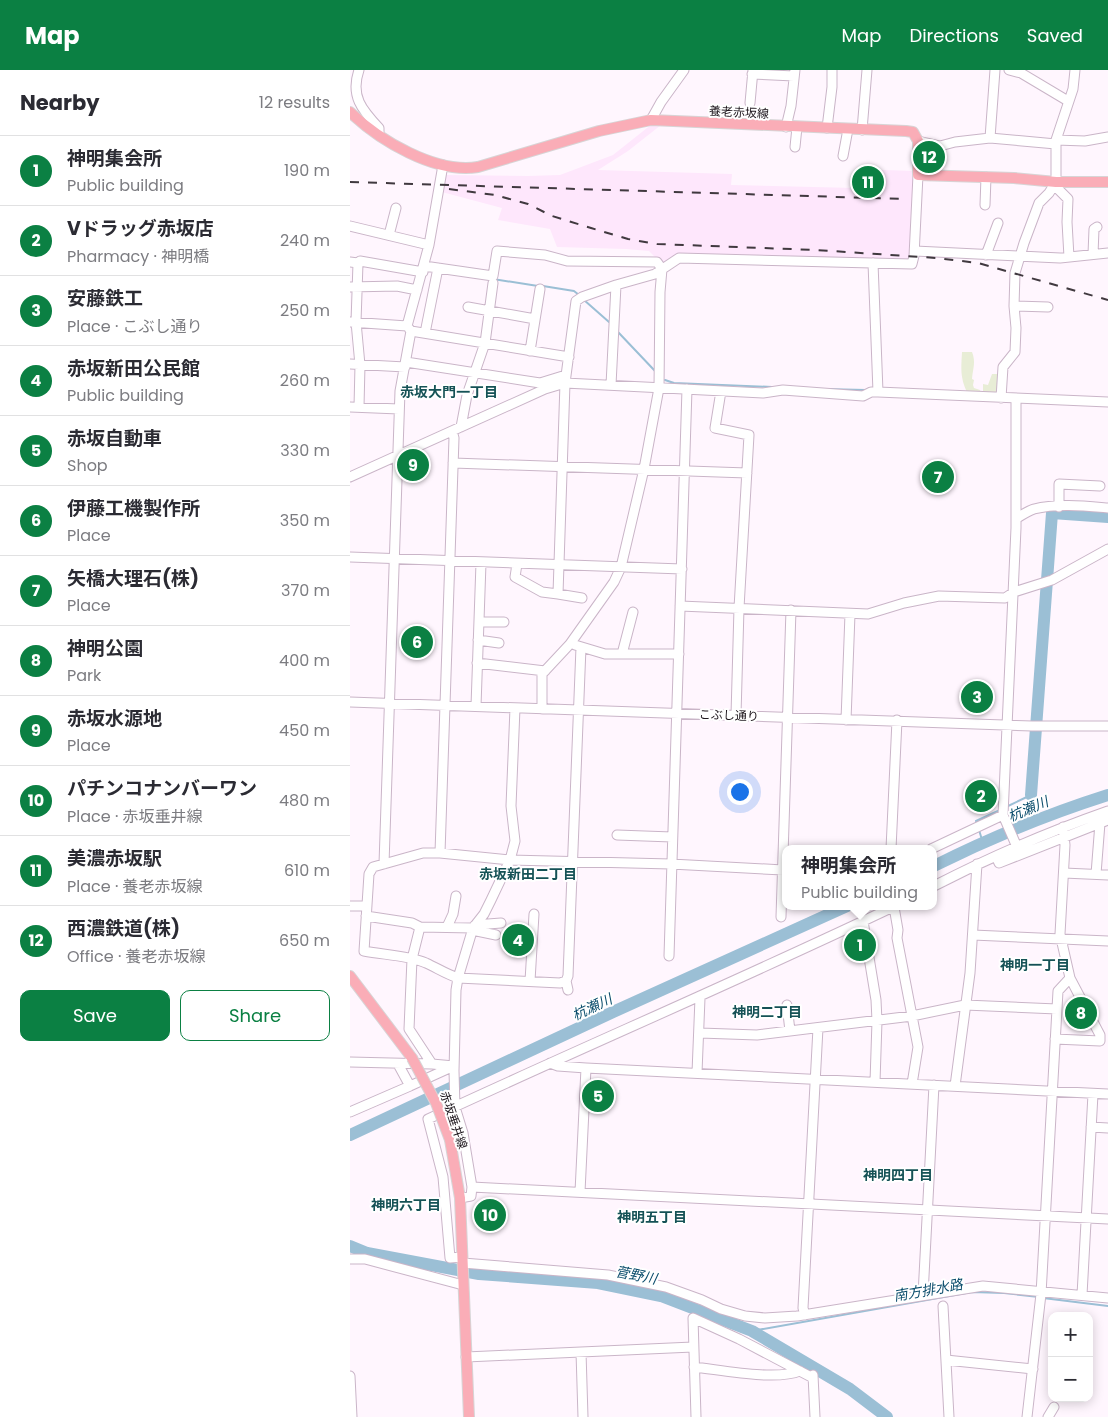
<!DOCTYPE html>
<meta charset="utf-8">
<style>
:root{--surface:#fff;--page:#f7f7f7;--text:#2b2b33;--muted:#7c7c81;--line:#e1e1e2;--accent:#0b8043}
body{margin:0;font-family:Poppins,"Noto Sans JP",sans-serif;background:var(--page);color:var(--text)}
.controls{position:absolute;right:15px;bottom:15px;display:grid;overflow:hidden;border-radius:10px;box-shadow:0 2px 12px #0003}
.controls button{width:45px;height:45px;display:grid;place-items:center;padding:0;border:0;border-bottom:1px solid var(--line);background:var(--surface);color:var(--text);font:25px sans-serif}
.you{position:absolute;left:389px;top:721px;width:18px;height:18px;margin:-12px;border:4px solid #fff;border-radius:50%;background:#1a73e8;box-shadow:0 0 0 8px #1a73e833}
.badge{display:grid;place-items:center;width:32px;height:32px;border-radius:50%;background:var(--accent);color:#fff;font-size:16px;font-weight:700}
.pin{position:absolute;translate:-50% -50%;border:2px solid #fff;box-shadow:0 1px 5px #0006}
.popup{position:absolute;left:432px;top:775px;width:155px;height:65px;box-sizing:border-box;display:grid;place-content:center;border-radius:10px;background:var(--surface);filter:drop-shadow(0 1px 4px #0005);font-size:16px;white-space:nowrap;color:var(--muted)}
.popup b{font-size:19px;color:var(--text)}
.popup::after{content:'';position:absolute;left:50%;top:100%;margin-left:-10px;border:10px solid transparent;border-top-color:var(--surface)}
.list{margin:0;padding:0;list-style:none}
h2{display:flex;justify-content:space-between;align-items:center;height:65px;margin:0;padding:0 20px;font-size:21px}
h2 small{font-size:16px;font-weight:400;color:var(--muted)}
.list li{display:grid;grid-template-columns:32px 1fr auto;gap:15px;align-items:center;box-sizing:border-box;height:70px;padding:0 20px;border-top:1px solid var(--line)}
.list b{display:block;font-size:19px;white-space:nowrap}
.list p{margin:0;font-size:16px;white-space:nowrap;color:var(--muted)}
.list em{font-size:16px;font-style:normal;color:var(--muted)}
.actions{display:flex;gap:10px;padding:15px 20px}
.actions a{flex:1;padding:11px 0;border:1px solid var(--accent);border-radius:10px;text-align:center;font-size:18px;color:var(--accent)}
.actions .main{background:var(--accent);color:#fff}
.map{position:relative;flex:none;width:758px;height:1347px;overflow:hidden}
header{display:flex;align-items:center;gap:30px;box-sizing:border-box;height:70px;padding:0 25px;background:var(--accent);color:#fff}
header strong{font-size:24px}
nav{display:flex;gap:28px;margin-inline-start:auto;font-size:18px}
main{display:flex}
aside{flex:1;background:var(--surface)}
.map>svg:first-child{display:block}
.built{fill:#fee7fc}
.green{fill:#e8edd6}
.lines{fill:none;stroke-linecap:round;stroke-linejoin:round}
.stream{stroke:#9bbfd5;stroke-width:2}
.river{stroke:#9bbfd5;stroke-width:12}
.minor-casing{stroke:#cab5c8;stroke-width:11}
.major-casing{stroke:#d7d5d6;stroke-width:12}
.minor{stroke:#fff;stroke-width:9}
.major{stroke:#faadb7;stroke-width:10}
.rail{stroke:#40393f;stroke-width:2;stroke-dasharray:9 9;stroke-linecap:butt}
.major-bridge-casing{stroke:#d7d5d6;stroke-width:12;stroke-linecap:butt}
.major-bridge{stroke:#faadb7;stroke-width:10}
.labels{text-anchor:middle;dominant-baseline:central;stroke-width:4;stroke-linejoin:round;paint-order:stroke}
.street-label{font-size:12px;fill:#1f181e;stroke:#fff}
.neighbourhood-label{font-size:14px;font-weight:bold;fill:#155256;stroke:#fff}
.water-label{font-size:14px;font-style:italic;fill:#0b4d6c;stroke:#fff}
</style>
<header>
<strong>Map</strong>
<nav><a>Map</a><a>Directions</a><a>Saved</a></nav>
</header>
<main>
<aside>
<h2>Nearby<small>12 results</small></h2>
<ul class="list">
<li><span class="badge">1</span><div><b>神明集会所</b><p>Public building</p></div><em>190 m</em></li>
<li><span class="badge">2</span><div><b>Vドラッグ赤坂店</b><p>Pharmacy · 神明橋</p></div><em>240 m</em></li>
<li><span class="badge">3</span><div><b>安藤鉄工</b><p>Place · こぶし通り</p></div><em>250 m</em></li>
<li><span class="badge">4</span><div><b>赤坂新田公民館</b><p>Public building</p></div><em>260 m</em></li>
<li><span class="badge">5</span><div><b>赤坂自動車</b><p>Shop</p></div><em>330 m</em></li>
<li><span class="badge">6</span><div><b>伊藤工機製作所</b><p>Place</p></div><em>350 m</em></li>
<li><span class="badge">7</span><div><b>矢橋大理石(株)</b><p>Place</p></div><em>370 m</em></li>
<li><span class="badge">8</span><div><b>神明公園</b><p>Park</p></div><em>400 m</em></li>
<li><span class="badge">9</span><div><b>赤坂水源地</b><p>Place</p></div><em>450 m</em></li>
<li><span class="badge">10</span><div><b>パチンコナンバーワン</b><p>Place · 赤坂垂井線</p></div><em>480 m</em></li>
<li><span class="badge">11</span><div><b>美濃赤坂駅</b><p>Place · 養老赤坂線</p></div><em>610 m</em></li>
<li><span class="badge">12</span><div><b>西濃鉄道(株)</b><p>Office · 養老赤坂線</p></div><em>650 m</em></li>
</ul>
<div class="actions"><a class="main">Save</a><a>Share</a></div>
</aside>
<div class="map">
<svg width="758" height="1347" viewBox="0 0 758 1347">
<rect width="100%" height="100%" fill="#fff6fe"/>
<path class="built" d="M302 54 311 55 278 81 248 100 382 104 381 115 505 118 506 99 563 101 562 181 559 192 328 184 312 194 299 181 276 179 207 177 200 159 148 150 152 138 92 122 95 105 178 106 210 105 263 85Z"/>
<path class="green" d="M612 282H622C626 292 623 298 622 309L624 310 623 315 624 318 630 320 631 323 619 326C610 309 611 300 612 282Z
M642 304H649L650 326 633 325V314L638 315Z"/>
<g class="lines">
<path class="stream" d="M143 209 188 216
M193 216 224 221 229 225
M234 230 259 252
M268 262 305 301
M315 310 324 313 422 317
M471 319 516 320
M656 737 681 725
M628 755 626 751 650 740
M629 760 633 773
M693 1228 758 1236
M402 1261 622 1222 654 1223 689 1227"/>
<path class="river" d="M681 725 702 443 758 447
M584 796C640 768 698 744 758 725
M0 1065 263 942 497 836
M0 1176 17 1183 129 1204 248 1213 311 1226 402 1261 500 1319 537 1347"/>
<defs>
<path id="minor" d="M9 0C0 26 12 40 29 58V65
M659 0 671 3 718 31
M402 4 444 6
M400 33 403 0
M301 50 311 32 334 0
M436 57 441 36 445 0
M477 58 482 17V0
M512 60 517 0
M640 68 645 0
M706 70 735 71 758 67
M568 71 590 76 605 72 640 68 706 74
M445 77 447 57
M493 86 498 59
M704 115 718 129 717 152 719 187
M635 135 636 107
M0 156 79 175
M39 165 46 138
M565 181 710 188 758 183
M743 184 744 159 747 157
M636 185 648 153
M0 192 8 193 6 252 10 295 9 337
M8 193 10 191 73 202
M523 193 528 322
M74 196 143 206 147 181 195 185 217 191 307 192 312 199 310 222 309 318 294 399 271 497 264 512 220 574 192 604V639
M0 217 47 216 67 220
M664 236 698 237
M118 237 185 249
M0 252 57 256
M61 261 219 287
M75 263 88 198
M180 281 190 219
M56 292 190 313 216 305
M0 294 55 297
M261 315 266 215
M371 321 365 358 399 365 389 538 386 645
M651 328 653 297 665 282 666 258 664 236 665 203 674 173 689 133 699 123 706 112V70L723 19 725 0
M666 328V458L653 745 667 777
M0 337 49 339
M111 357 117 325 135 273 143 213
M103 393 397 403
M0 407 195 319 215 313 413 323 433 320 513 326 521 322H528L758 332
M709 437V414L750 416
M667 448C672 445 678 441 684 439 707 433 735 436 758 438
M0 487 332 499
M167 494 165 507 192 522 208 524
M232 528 208 524 215 313 226 231 232 227 266 215 305 204 329 188 562 194 564 186 568 105
M330 536 518 544 554 533 589 526 655 528 664 522 702 510 758 479
M129 552H154
M128 570 149 573
M225 575 255 584H329
M272 584 283 542
M127 593 195 601
M0 632 682 656H758
M126 636 131 493
M496 650 500 544
M267 765 322 767
M541 779 547 650
M581 779 653 745
M90 783 104 368 102 361
M646 786 649 793 758 750
M34 794 50 321 61 261 57 256 79 175 93 95
M714 803 758 805
M746 804 750 753
M584 816C640 787 698 762 758 741
M0 836H17
M544 837 548 860 547 868 568 977 562 1014
M16 846 62 853 70 857 62 889 59 959 82 994 104 996
M431 847 441 540
M513 851 526 930 527 951 525 1012
M125 855 151 853
M70 857 123 858
M97 857 103 844 106 826
M122 860 146 865
M623 865 758 871
M319 886 337 319
M180 911 184 844
M216 911 210 913 108 908C96 904 87 898 76 893 57 885 34 885 14 881L19 804 23 797 73 783H90L160 790 321 794 433 800
M218 920 216 911 218 906 231 577
M437 935 440 961
M350 963 407 965 562 946 615 935 707 939
M705 969 750 971V965L720 908
M0 992 82 994
M200 993 208 996 236 998 758 1024
M48 994 60 1016 104 996
M347 1003 350 928
M605 1016 620 903 627 794
M0 1042 60 1016
M741 1057 758 1058
M122 1117 758 1149
M230 1122 236 998
M110 1128 121 1126 122 1117 113 1063 105 1037 104 1001 106 920 108 908 123 858 134 844 141 830 160 790 165 771 161 736 165 638
M112 1187 100 1188 93 1107 78 1049C233 977 390 910 545 836
M0 1189H15L113 1215
M113 1193 258 1205 316 1217 352 1230 371 1239 395 1246 415 1248 447 1246 633 1216 758 1228
M573 1225 584 1015
M732 1225 743 1024
M593 1236 599 1347
M455 1245 453 1238 468 958
M231 1282 233 1347
M116 1287 343 1277
M596 1290 683 1299
M344 1297C372 1300 425 1311 450 1301
M463 1305 465 1347
M0 1306 2 1347
M346 1347 343 1248 389 1269 463 1308
M677 1347 691 1224 708 921 720 908 710 864 715 775 713 757
M698 1347 704 1337"/>
<path id="major" d="M0 42C29 70 85 104 128 97L249 61 301 50 556 61 563 62 568 71V105L664 108 706 112H758
M0 906 62 988
M100 1070 110 1128 119 1347"/>
</defs>
<use href="#minor" class="minor-casing"/>
<use href="#major" class="major-casing"/>
<use href="#minor" class="minor"/>
<use href="#major" class="major"/>
<path class="rail" d="M0 112 555 129
M99 119 145 125 178 134 202 146 241 158 278 169 307 174 466 180 586 188 628 193 758 230"/>
<defs>
<path id="major-bridge" d="M62 988 86 1033 100 1070"/>
</defs>
<use href="#major-bridge" class="major-bridge-casing"/>
<use href="#major-bridge" class="major-bridge"/>
</g>
<g class="labels">
<g class="street-label">
<text transform="translate(389 42) rotate(3)">養老赤坂線</text>
<text transform="translate(379 645) rotate(2)">こぶし通り</text>
<text transform="translate(104 1050) rotate(71)">赤坂垂井線</text>
</g>
<g class="neighbourhood-label">
<text x="99" y="322">赤坂大門一丁目</text>
<text x="178" y="804">赤坂新田二丁目</text>
<text x="685" y="895">神明一丁目</text>
<text x="417" y="942">神明二丁目</text>
<text x="548" y="1105">神明四丁目</text>
<text x="56" y="1135">神明六丁目</text>
<text x="302" y="1147">神明五丁目</text>
</g>
<g class="water-label">
<text transform="translate(678 739) rotate(-23)">杭瀬川</text>
<text transform="translate(242 937) rotate(-25)">杭瀬川</text>
<text transform="translate(286 1205) rotate(11)">菅野川</text>
<text transform="translate(578 1220) rotate(-10)">南方排水路</text>
</g>
</g>
</svg>
<div class="controls">
<button>+</button>
<button>−</button>
</div>
<div class="you"></div>
<div class="pin badge" style="left:510px;top:875px">1</div>
<div class="popup"><b>神明集会所</b>Public building</div>
<div class="pin badge" style="left:631px;top:726px">2</div>
<div class="pin badge" style="left:627px;top:627px">3</div>
<div class="pin badge" style="left:168px;top:870px">4</div>
<div class="pin badge" style="left:248px;top:1026px">5</div>
<div class="pin badge" style="left:67px;top:572px">6</div>
<div class="pin badge" style="left:588px;top:407px">7</div>
<div class="pin badge" style="left:731px;top:943px">8</div>
<div class="pin badge" style="left:63px;top:395px">9</div>
<div class="pin badge" style="left:140px;top:1145px">10</div>
<div class="pin badge" style="left:518px;top:112px">11</div>
<div class="pin badge" style="left:579px;top:87px">12</div>
</div>
</main>
